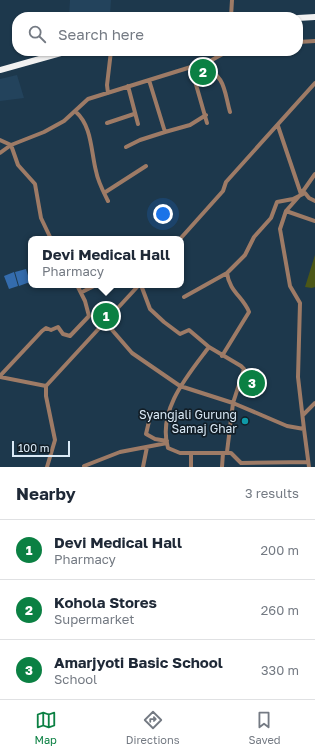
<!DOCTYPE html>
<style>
:root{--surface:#fff;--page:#f2f2f3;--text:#1f2937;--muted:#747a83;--line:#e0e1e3;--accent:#0b8043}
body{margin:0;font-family:"Golos Text",sans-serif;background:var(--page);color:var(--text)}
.scale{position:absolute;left:12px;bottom:10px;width:58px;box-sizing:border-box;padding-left:4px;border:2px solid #daeaf7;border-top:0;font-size:11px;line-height:14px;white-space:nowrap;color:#daeaf7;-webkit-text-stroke:3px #121e27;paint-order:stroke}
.you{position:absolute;left:163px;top:214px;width:14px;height:14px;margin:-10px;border:3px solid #fff;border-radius:50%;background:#1a73e8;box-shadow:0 0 0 6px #1a73e833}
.badge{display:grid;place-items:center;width:26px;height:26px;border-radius:50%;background:var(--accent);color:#fff;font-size:13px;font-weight:700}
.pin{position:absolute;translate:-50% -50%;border:2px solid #fff;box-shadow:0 1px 4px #0006}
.popup{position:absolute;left:28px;top:236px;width:156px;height:52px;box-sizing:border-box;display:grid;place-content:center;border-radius:8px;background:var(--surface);filter:drop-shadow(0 1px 3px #0005);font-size:13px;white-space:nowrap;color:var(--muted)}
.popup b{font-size:15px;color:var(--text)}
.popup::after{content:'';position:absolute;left:50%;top:100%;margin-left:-8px;border:8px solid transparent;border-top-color:var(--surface)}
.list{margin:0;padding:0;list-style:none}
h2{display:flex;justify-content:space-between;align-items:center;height:52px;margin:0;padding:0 16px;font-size:17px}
h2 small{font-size:13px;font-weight:400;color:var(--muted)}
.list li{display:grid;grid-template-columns:26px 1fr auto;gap:12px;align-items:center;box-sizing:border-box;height:60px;padding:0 16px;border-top:1px solid var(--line)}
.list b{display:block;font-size:15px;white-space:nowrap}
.list p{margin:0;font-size:13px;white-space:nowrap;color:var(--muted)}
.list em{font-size:13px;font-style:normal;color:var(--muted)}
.icon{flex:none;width:22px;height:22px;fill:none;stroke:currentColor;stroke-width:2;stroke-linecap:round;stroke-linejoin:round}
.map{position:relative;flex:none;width:315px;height:467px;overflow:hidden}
.search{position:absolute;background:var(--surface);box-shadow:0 1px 3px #0004;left:12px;right:12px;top:12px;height:44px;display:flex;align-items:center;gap:10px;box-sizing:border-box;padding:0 14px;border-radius:16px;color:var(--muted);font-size:15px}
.sheet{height:232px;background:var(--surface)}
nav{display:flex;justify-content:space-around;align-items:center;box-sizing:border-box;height:56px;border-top:1px solid var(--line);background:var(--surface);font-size:11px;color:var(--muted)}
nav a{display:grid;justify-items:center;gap:2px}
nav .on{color:var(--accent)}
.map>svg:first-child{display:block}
.built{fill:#23435c}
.green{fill:#4b5716}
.water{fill:#346cad}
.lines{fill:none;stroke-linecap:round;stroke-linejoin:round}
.minor{stroke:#9e7b66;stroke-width:4}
.highway{stroke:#f1f1f1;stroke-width:6}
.culture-dot{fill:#0f9aa8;stroke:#121e27;stroke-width:1.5}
.labels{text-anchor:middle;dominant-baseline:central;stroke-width:3.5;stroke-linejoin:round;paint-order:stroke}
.poi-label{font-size:12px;fill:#daeaf7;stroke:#121e27;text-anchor:end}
</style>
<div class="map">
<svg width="315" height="467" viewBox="0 0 315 467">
<rect width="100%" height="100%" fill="#1d384c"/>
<path class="built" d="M70 0H111L110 15 109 17H69Z
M17 75 24 98 0 101V79Z
M246 370 266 378 258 396 239 387Z"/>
<path class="green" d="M315 255V287L312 288 305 287Z"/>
<path class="water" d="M26 269 30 282 19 286 15 272Z
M14 272 18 286 9 289 4 276Z"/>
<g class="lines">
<path class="minor" d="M231 17 232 0
M298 42 315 41
M201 66C226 75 224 91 230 112
M191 67 207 123
M149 80 165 132 190 125 206 115
M128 86 138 124
M108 93 107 85 111 51
M76 112C92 126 91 152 96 171 98 182 103 191 108 201
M107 123 134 114
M278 126 301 194
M0 140 11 145 18 165 35 184 41 218 51 239
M126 147 140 140 165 132
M0 153 11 145 44 132 64 121 88 99 191 67 201 66 228 51
M104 193 146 166
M286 211 315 221
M180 239 223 191 226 182 315 83
M141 285 150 309 164 322 180 334 189 330 209 347C188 375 157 410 168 448L180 453H231L241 463 308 462
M82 292 96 285
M184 297 227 273 245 255 254 237 271 218 277 202 293 199 305 193 309 198 315 201
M106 323 132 353 180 386 233 403 287 426 304 429 309 467
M209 347 241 366 244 369 233 403 227 452
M222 356 249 312C244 298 229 291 227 273
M0 376 42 331 46 328 51 330 58 327 63 334 70 336 89 316 85 301 77 285
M0 377 46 386
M303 415 315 403
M150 417 146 434 155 439 167 441
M304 429 298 377 300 303 290 286 280 229 286 211 301 194 315 174
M84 466 120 452 167 443
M47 467 55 440 46 396V386L139 285
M143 467 147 447
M191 467V453
M222 467 223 453"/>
<path class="highway" d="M298 18 315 17
M0 70 68 51"/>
</g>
<circle class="culture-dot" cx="245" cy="421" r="4"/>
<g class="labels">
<g class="poi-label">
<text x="237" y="414">Syangjali Gurung<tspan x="237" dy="14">Samaj Ghar</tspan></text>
</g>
</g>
</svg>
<div class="scale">100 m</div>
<div class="you"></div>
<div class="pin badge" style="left:106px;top:316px">1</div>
<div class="popup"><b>Devi Medical Hall</b>Pharmacy</div>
<div class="pin badge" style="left:203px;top:72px">2</div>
<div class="pin badge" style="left:252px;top:383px">3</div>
<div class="search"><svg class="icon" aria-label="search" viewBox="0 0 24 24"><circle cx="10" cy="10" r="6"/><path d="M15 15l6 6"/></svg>Search here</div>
</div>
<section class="sheet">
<h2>Nearby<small>3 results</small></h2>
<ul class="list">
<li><span class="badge">1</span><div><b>Devi Medical Hall</b><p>Pharmacy</p></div><em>200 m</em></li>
<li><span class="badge">2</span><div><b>Kohola Stores</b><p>Supermarket</p></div><em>260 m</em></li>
<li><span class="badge">3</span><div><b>Amarjyoti Basic School</b><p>School</p></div><em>330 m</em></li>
</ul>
</section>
<nav>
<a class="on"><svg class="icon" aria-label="map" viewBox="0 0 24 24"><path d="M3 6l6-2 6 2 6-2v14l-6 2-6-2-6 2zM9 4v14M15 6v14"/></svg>Map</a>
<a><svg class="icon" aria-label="directions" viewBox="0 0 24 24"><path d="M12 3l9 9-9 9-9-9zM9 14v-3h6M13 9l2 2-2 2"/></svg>Directions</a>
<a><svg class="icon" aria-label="saved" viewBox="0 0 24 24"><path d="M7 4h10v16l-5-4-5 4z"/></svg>Saved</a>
</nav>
